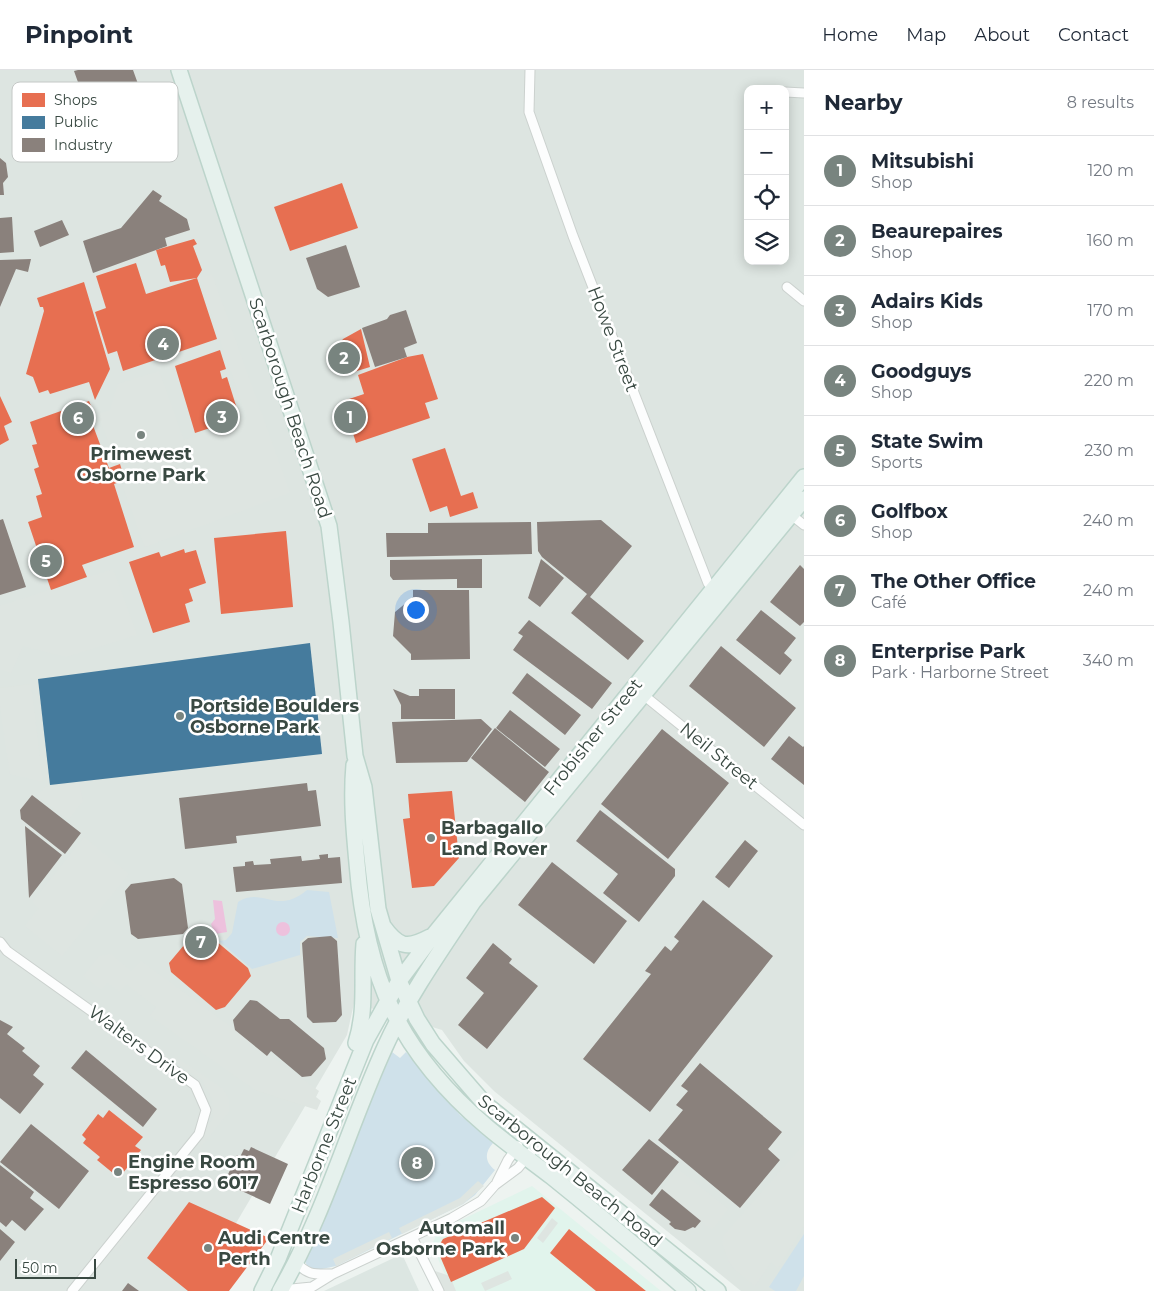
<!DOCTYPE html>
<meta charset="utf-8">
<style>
:root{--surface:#fff;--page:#f2f2f3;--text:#1f2937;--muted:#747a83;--line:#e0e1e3;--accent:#78847f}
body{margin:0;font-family:Montserrat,sans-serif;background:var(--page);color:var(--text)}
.controls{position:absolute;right:15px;top:15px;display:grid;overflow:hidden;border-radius:10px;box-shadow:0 2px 12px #0003}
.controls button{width:45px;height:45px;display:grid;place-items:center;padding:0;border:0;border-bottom:1px solid var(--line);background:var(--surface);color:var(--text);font:25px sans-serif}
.scale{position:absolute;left:15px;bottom:12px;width:81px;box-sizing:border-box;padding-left:5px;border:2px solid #394942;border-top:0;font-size:14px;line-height:18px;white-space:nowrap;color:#394942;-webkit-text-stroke:4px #fff;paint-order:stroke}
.you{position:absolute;left:415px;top:539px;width:18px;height:18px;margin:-12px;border:4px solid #fff;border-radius:50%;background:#1a73e8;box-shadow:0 0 0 8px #1a73e833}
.badge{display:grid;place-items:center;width:32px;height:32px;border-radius:50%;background:var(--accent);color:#fff;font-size:16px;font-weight:700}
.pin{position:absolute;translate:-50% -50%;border:2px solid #fff;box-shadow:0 1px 5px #0006}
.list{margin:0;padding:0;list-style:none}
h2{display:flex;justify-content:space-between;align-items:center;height:65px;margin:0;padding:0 20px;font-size:21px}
h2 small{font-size:16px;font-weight:400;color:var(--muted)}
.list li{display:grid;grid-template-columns:32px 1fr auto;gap:15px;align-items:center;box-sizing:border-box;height:70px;padding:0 20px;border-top:1px solid var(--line)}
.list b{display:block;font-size:19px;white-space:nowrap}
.list p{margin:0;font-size:16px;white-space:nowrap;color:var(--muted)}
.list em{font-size:16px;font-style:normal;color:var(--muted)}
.icon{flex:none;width:28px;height:28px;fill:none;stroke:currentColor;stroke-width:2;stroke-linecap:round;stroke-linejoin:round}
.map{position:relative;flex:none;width:804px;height:1221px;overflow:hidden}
header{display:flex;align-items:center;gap:30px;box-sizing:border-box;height:70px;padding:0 25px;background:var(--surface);border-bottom:1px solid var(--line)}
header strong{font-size:24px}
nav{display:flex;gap:28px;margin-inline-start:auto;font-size:18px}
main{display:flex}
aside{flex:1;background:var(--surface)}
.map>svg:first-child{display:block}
.residential{fill:#dce6e2}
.commercial{fill:#e1f4ec}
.industrial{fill:#dde5e1;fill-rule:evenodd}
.green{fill:#cfe1ea}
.parking{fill:#dee5e1}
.water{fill:#edc1dd}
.shops{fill:#e76f51}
.public{fill:#457b9d}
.industry{fill:#8a817c}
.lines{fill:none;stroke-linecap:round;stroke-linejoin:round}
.street-casing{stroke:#cbd1ce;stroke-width:11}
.primary-casing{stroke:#bcd4cb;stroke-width:18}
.street{stroke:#fcfdfd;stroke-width:9}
.primary{stroke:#e6f1ed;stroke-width:15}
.poi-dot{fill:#78847f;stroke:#fff;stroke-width:2}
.labels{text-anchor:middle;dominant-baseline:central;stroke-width:5;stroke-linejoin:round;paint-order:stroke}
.street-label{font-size:18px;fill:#394942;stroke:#fff}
.poi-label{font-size:18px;font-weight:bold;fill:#394942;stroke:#fff;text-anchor:start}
.key{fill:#fff;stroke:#c4c8c6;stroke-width:1}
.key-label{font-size:14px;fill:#394942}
</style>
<header>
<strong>Pinpoint</strong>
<nav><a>Home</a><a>Map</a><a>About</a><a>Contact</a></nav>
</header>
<main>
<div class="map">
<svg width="804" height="1221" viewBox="0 0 804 1221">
<rect width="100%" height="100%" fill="#edf3f0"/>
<path class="residential" d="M402 1184 419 1221H324Z"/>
<path class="commercial" d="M532 1116 661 1221H452L432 1175 438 1161Z"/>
<path class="industrial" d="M0 0H804V1221H741L494 1021 464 991 442 960 354 933 347 965 196 1221H0ZM748 19H785V191H748Z"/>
<path class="green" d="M307 820 329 822 338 868 307 866 300 872V885L252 899 219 871 226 870 232 863 238 832C263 816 276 846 307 820Z
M392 982 400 988 406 982 460 1045 493 1073C484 1083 485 1092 495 1100L475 1125 463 1134 336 1196 317 1200 307 1197 305 1189Z
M804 1164V1206L796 1221H775L769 1217Z"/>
<path class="parking" d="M212 204 290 423 145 477 122 415 136 410 128 388 116 393 98 344 110 340 118 314 159 301 184 370 247 348 199 209Z
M113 499 137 565 66 587 23 576 11 603 0 599V536Z
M31 614 43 712 10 704 0 636V618Z
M79 713 83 731 68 750 37 726 45 717Z
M84 767 129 804 62 886 25 856 39 838 32 832Z
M111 884 131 901 141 891 319 1021 316 1027 321 1031 317 1040 255 1020 150 946 156 937 126 914 119 921 107 913 101 920 83 906 99 886Z
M176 987 222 1018 229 1029V1042L200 1078 197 1070 211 1051 213 1044 212 1029 202 1010 173 991Z
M804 1074V1156L778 1198 771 1192 755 1216 734 1199 728 1190 722 1173 724 1165Z
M185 1085 191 1089 116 1181 110 1177Z
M678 1099 728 1139 712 1160 662 1119Z
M478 1111 484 1116 463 1134 402 1164 399 1158 460 1128Z
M552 1148 558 1153 543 1173 537 1168Z
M389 1162 392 1168 336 1196 333 1189Z
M429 1199 450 1206 456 1221H439Z
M508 1201 512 1209 485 1221 481 1213Z"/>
<path class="water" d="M213 830 222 831 227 862 215 864 211 854 215 849Z
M276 859a7 7 0 1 1 14 0a7 7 0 1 1-14 0Z"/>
<path class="shops" d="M342 113 358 158 290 181 274 137Z
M194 169 197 174 193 176 202 200 197 208 217 269 123 301 117 281 108 284 95 242 106 238 96 206 136 193 146 224 197 208 170 212 165 195 161 196 156 180Z
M84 212 110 299 95 330 89 312 50 324 48 320 39 323 33 307 26 304 44 241 43 237H40L37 228Z
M361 259 370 297 344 305V298L336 279 343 269Z
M220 280 226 299 220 301 222 309 227 307 238 342 232 344 234 350 195 363 175 296Z
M423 284 438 329 425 333 430 348 356 373 343 331 364 324 358 305 407 287Z
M0 326 12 352 4 356 9 370 0 375Z
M89 331 94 343 89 345 109 398 120 394 125 410 114 414 134 477 82 495 87 507 51 520 28 452 42 447 36 426 42 424 34 399 39 397 32 375 37 374 30 352Z
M445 378 461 426 473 422 478 438 450 447 447 436 430 442 412 389Z
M286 461 293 537 221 544 214 468Z
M184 479 185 483 196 480 206 513 189 519 193 531 185 534 190 552 153 563 129 492 159 482 161 487Z
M452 721 459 788 434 816 412 818 403 749 410 748 408 724Z
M203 860 248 898 251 906 225 937 216 940 171 902 169 893 195 862Z
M109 1040 143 1067 135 1076 141 1080 119 1108 97 1090 100 1087 83 1073 86 1069 82 1065 98 1044 103 1048Z
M542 1127 555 1138 524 1179 451 1212 437 1179 443 1169Z
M189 1132 269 1168 229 1221H188L147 1188Z
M569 1159 646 1221H596L550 1183Z"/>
<path class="public" d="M310 573 322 684 50 715 38 609Z"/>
<path class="industry" d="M78 0H133L151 50 112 64 102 39 89 43 74 1Z
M0 88 6 93 8 107 3 113 4 125H0Z
M153 120 162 126 159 131 187 149 190 160 165 168 167 176 93 203 83 171 121 158Z
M12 147 14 182 0 183V148Z
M62 150 69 165 40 177 34 161Z
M346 175 360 217 328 227 317 219 306 188Z
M31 189 28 202 16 199 0 237V190Z
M406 240 417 273 404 278 407 287 375 297 362 258 387 249 390 245Z
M3 449 26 517 0 525V450Z
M601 450 632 476 590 527 644 571 628 590 571 543 587 524 542 487 538 481 537 452Z
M531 452 532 484 387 487 386 463H428V453Z
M482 489V518H457V509L393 510 390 506V490Z
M541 489 564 508 540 537 528 528Z
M800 495 804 499V552L800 556 770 532Z
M413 520H469L470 589 411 590V584L393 566 395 542 413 527Z
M761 540 796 568 784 583 792 590 780 605 736 570Z
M529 550 612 613 592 639 513 580 523 566 518 563Z
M721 576 796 638 764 677 689 616Z
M527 603 581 645 565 665 512 623Z
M393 619 410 626H419V619H455V649H401V635Z
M510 640 560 679 545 697 496 658Z
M481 649 492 659 467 692 396 693 392 652Z
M495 658 549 702 525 732 471 688Z
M662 659 729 713 668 789 601 734Z
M789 666 803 677 804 676V715L771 689Z
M307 713 308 721 316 720 321 756 236 766 237 773 185 779 179 728Z
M32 725 81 763 65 784 21 749 20 740Z
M600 740 675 799V806L639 852 603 823 618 804 576 771Z
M25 756 62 785 29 828Z
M745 770 758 781 729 818 715 807Z
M328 784V788L340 787 342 813 236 822 233 797 245 796V792L253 791 254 795 271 794 270 789 301 786 302 791 320 789 319 785Z
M552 792 627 851 594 894 518 835Z
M174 808 182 814 188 858 183 864 138 869 131 864 125 821 131 814Z
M703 830 773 886 650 1042 583 989 651 904 645 901 665 876 671 881 679 871 674 867Z
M331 866 337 871 342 945 336 952 313 953 307 947 302 873 308 868Z
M493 873 512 889 509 893 538 916 487 979 458 955 484 923 466 908Z
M250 930 257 931 280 949H289L324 978 326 989 311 1006 302 1007 271 981 267 986 235 960 233 950Z
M0 950 13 957 7 964 25 978 22 981 40 996 33 1005 44 1014 20 1044 0 1028Z
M86 980 157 1039 143 1057 71 998Z
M700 993 782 1062 768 1079 780 1090 740 1138 658 1070 683 1040 676 1035 688 1021 681 1016Z
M31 1054 89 1101 59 1139 0 1092Z
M649 1069 679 1092 652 1125 622 1100Z
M251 1077 288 1094 270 1134 224 1113 237 1085 240 1087 244 1079 249 1081Z
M0 1095 34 1122 30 1128 44 1139 25 1161 12 1150 6 1157 0 1152Z
M662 1119 701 1151 695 1158 693 1157 685 1161 675 1159 669 1154 671 1152 649 1135Z
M0 1159 15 1172 0 1191Z
M128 1213 139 1221H122Z"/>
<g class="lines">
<defs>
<path id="street" d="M530 0 529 42 573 166 708 513 716 521
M785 22 804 23
M787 217 804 231
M789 443 804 455
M641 623 804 755
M0 872 7 881 195 1015 206 1040 199 1064 72 1221
M497 1112 508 1090 518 1076
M412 1167 439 1221
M296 1192C308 1206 315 1204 333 1204
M281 1220 312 1217 333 1204 452 1148 481 1131 495 1115 518 1098 536 1076"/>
<path id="primary" d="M179 0 329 456 341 552 355 686 364 717 378 839 399 911 417 949 433 974 484 1033 718 1221
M354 695C351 728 354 761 357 793 366 907 398 981 486 1056 507 1074 530 1090 552 1107 598 1144 643 1182 688 1221
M383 856C399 878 407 879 430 867
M356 973C367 938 361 909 364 874
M262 1221 278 1189 366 970 399 911 432 867 804 407
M280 1221C325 1144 348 1058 385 977 407 928 443 877 473 832L804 429"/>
</defs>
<use href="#street" class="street-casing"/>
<use href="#primary" class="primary-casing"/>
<use href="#street" class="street"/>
<use href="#primary" class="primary"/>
</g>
<g class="poi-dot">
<circle cx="141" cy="365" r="5"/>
<circle cx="180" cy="646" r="5"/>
<circle cx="431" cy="768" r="5"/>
<circle cx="118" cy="1102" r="5"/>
<circle cx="515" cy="1168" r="5"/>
<circle cx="208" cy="1178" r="5"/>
</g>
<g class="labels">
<g class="street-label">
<text transform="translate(613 269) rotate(69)">Howe Street</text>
<text transform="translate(290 338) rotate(72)">Scarborough Beach Road</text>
<text transform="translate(593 667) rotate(-51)">Frobisher Street</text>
<text transform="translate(719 686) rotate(39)">Neil Street</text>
<text transform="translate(139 975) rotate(36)">Walters Drive</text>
<text transform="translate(324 1075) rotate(-68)">Harborne Street</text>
<text transform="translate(570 1101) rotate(39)">Scarborough Beach Road</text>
</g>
<g class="poi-label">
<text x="141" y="384" text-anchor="middle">Primewest<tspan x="141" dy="21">Osborne Park</tspan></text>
<text x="190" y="636">Portside Boulders<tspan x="190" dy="21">Osborne Park</tspan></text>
<text x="441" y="758">Barbagallo<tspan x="441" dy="21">Land Rover</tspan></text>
<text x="128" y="1092">Engine Room<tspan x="128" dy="21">Espresso 6017</tspan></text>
<text x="505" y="1158" text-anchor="end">Automall<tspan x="505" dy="21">Osborne Park</tspan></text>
<text x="218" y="1168">Audi Centre<tspan x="218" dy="21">Perth</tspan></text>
</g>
</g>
<rect x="12" y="12" width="166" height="80" rx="8" class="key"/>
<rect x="22" y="23" width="23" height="14" fill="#e76f51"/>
<rect x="22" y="46" width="23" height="13" fill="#457b9d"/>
<rect x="22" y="68" width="23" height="14" fill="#8a817c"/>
<g class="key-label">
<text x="54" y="35">Shops</text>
<text x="54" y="57">Public</text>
<text x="54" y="80">Industry</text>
</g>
</svg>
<div class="controls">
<button>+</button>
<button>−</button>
<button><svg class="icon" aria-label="locate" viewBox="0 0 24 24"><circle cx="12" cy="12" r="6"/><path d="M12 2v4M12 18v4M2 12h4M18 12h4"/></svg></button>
<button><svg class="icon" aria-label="layers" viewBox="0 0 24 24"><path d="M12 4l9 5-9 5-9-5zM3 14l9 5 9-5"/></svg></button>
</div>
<div class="scale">50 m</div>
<div class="you"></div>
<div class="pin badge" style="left:350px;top:347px">1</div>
<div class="pin badge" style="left:344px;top:288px">2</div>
<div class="pin badge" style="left:222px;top:347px">3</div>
<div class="pin badge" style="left:163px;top:274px">4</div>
<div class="pin badge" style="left:46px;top:491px">5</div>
<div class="pin badge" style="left:78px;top:348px">6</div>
<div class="pin badge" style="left:201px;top:872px">7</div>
<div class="pin badge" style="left:417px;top:1093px">8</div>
</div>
<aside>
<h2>Nearby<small>8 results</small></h2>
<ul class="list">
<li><span class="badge">1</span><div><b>Mitsubishi</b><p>Shop</p></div><em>120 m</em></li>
<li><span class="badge">2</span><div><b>Beaurepaires</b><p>Shop</p></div><em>160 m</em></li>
<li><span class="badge">3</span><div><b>Adairs Kids</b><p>Shop</p></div><em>170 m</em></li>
<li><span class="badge">4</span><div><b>Goodguys</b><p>Shop</p></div><em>220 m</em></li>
<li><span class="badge">5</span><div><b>State Swim</b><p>Sports</p></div><em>230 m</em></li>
<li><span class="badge">6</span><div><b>Golfbox</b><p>Shop</p></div><em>240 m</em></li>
<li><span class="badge">7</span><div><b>The Other Office</b><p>Café</p></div><em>240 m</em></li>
<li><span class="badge">8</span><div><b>Enterprise Park</b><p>Park · Harborne Street</p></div><em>340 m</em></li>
</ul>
</aside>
</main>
